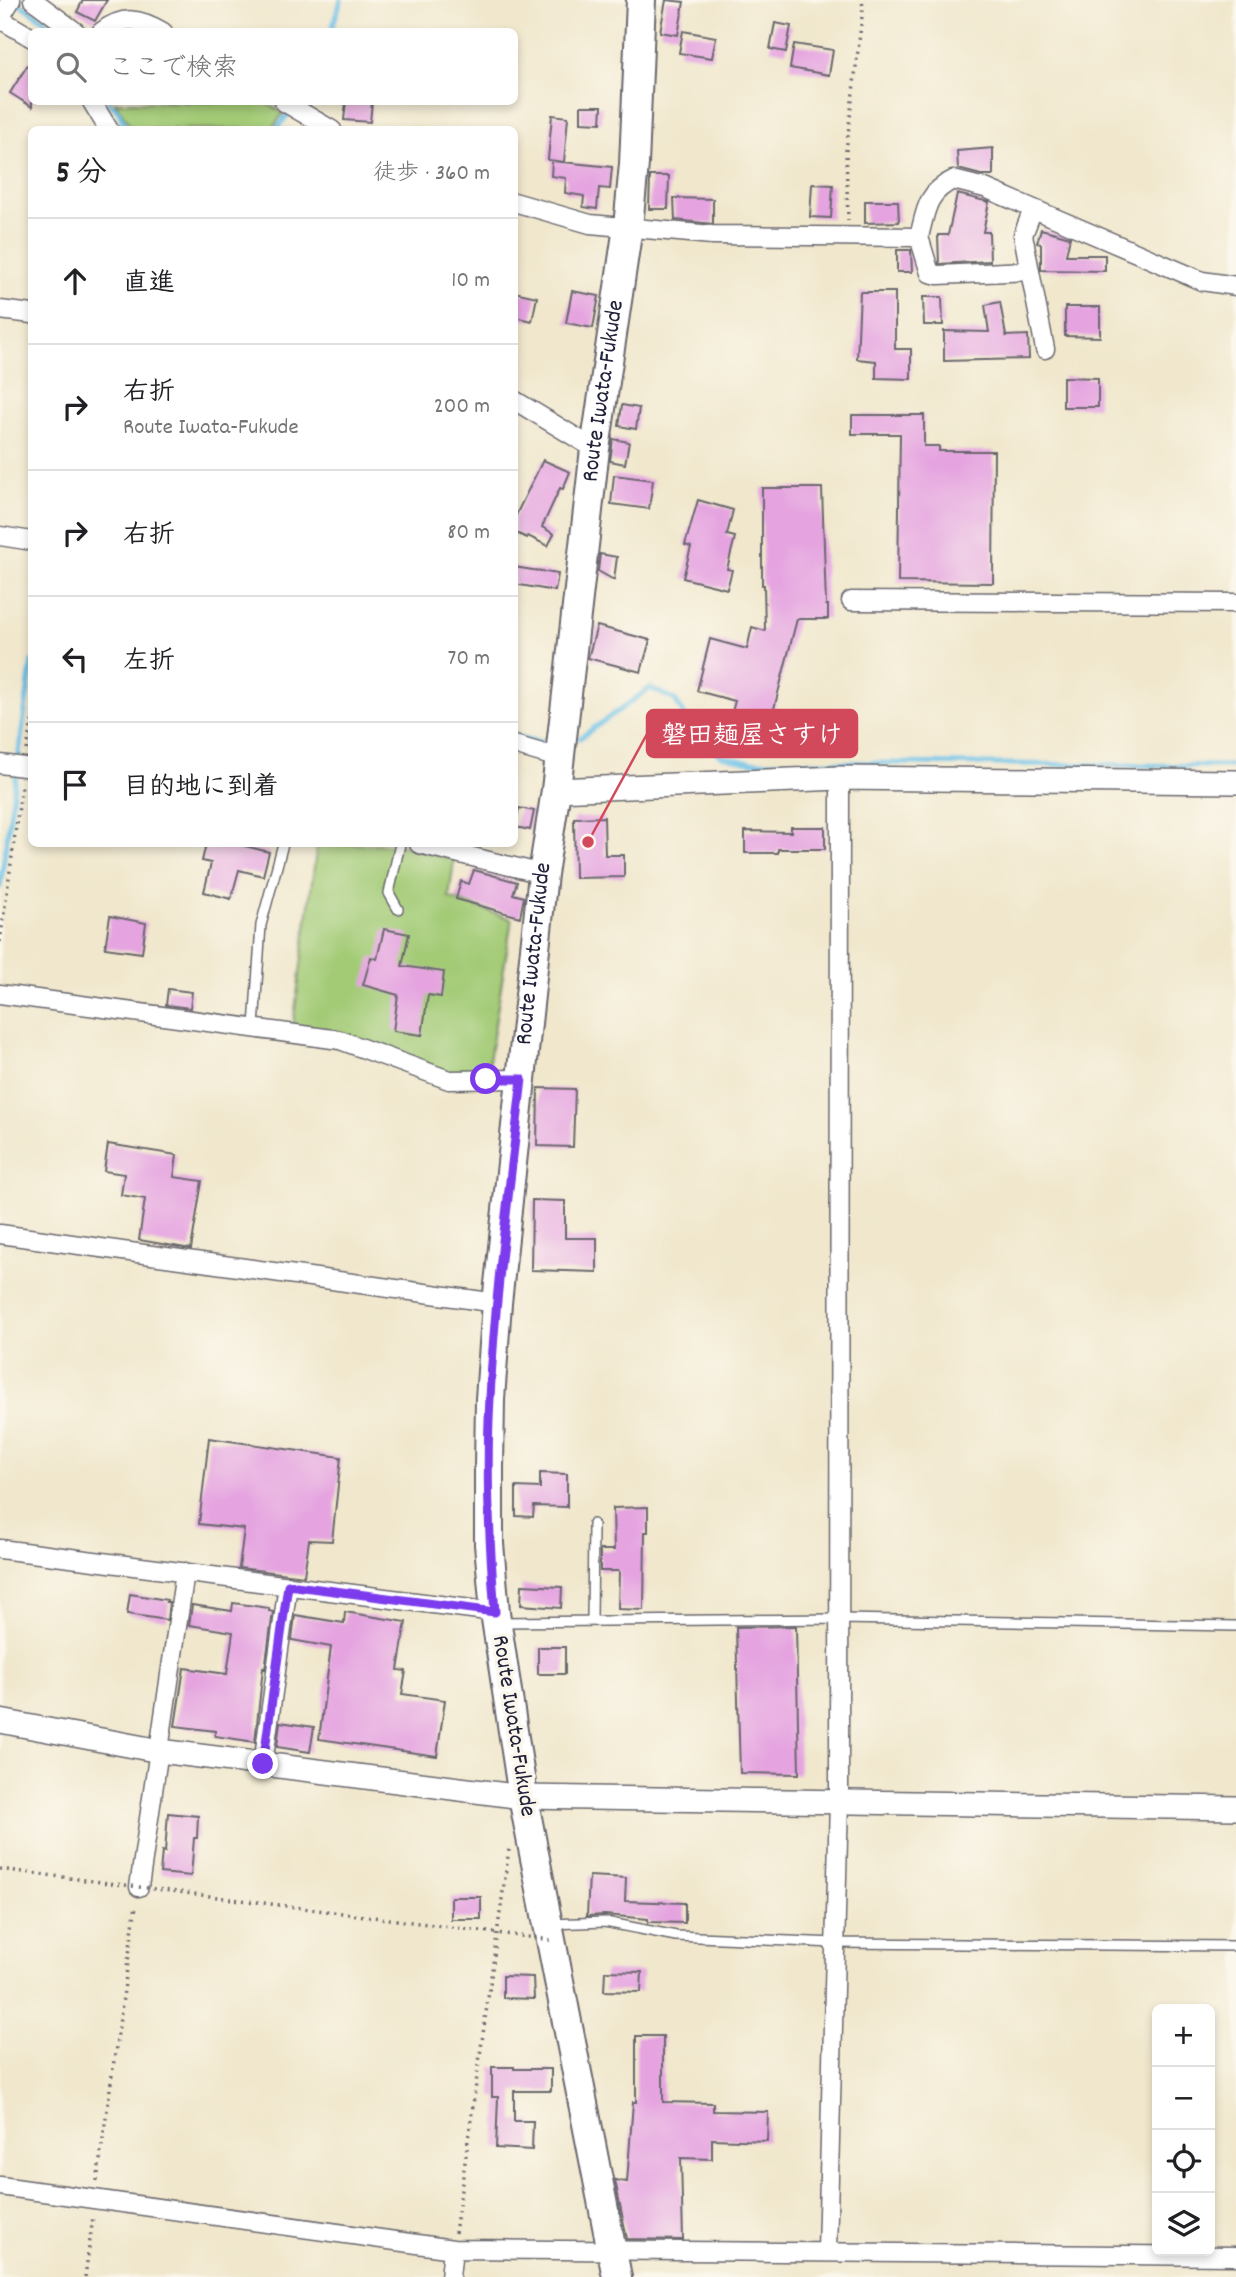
<!DOCTYPE html>
<html lang="ja">
<meta charset="utf-8">
<style>
:root{--surface:#fff;--page:#f6f6f6;--text:#202124;--muted:#757577;--line:#e0e0e0}
body{margin:0;font-family:Dekko,"Klee One",sans-serif;background:var(--page);color:var(--text)}
.controls{position:absolute;right:21px;bottom:21px;display:grid;overflow:hidden;border-radius:10px;box-shadow:0 4px 10px #0003}
.controls button{width:63px;height:63px;display:grid;place-items:center;padding:0;border:0;border-bottom:2px solid var(--line);background:var(--surface);color:var(--text);font:35px sans-serif}
.stop{position:absolute;width:21px;height:21px;margin:-16px;border:5px solid #7c3aed;border-radius:50%;background:#fff}
.stop.end{background:#7c3aed;border-color:#fff;box-shadow:0 2px 7px #0008}
.list{margin:0;padding:0;list-style:none}
h2{display:flex;justify-content:space-between;align-items:center;height:91px;margin:0;padding:0 28px;font-size:30px}
h2 small{font-size:23px;font-weight:400;color:var(--muted)}
.list li{display:grid;grid-template-columns:46px 1fr auto;gap:21px;align-items:center;box-sizing:border-box;height:126px;padding:0 28px;border-top:2px solid var(--line)}
.list b{display:block;font-size:26px;white-space:nowrap}
.list p{margin:0;font-size:23px;white-space:nowrap;color:var(--muted)}
.list em{font-size:23px;font-style:normal;color:var(--muted)}
.icon{flex:none;width:38px;height:38px;fill:none;stroke:currentColor;stroke-width:2;stroke-linecap:round;stroke-linejoin:round}
.map{position:relative;flex:none;width:1236px;height:2277px;overflow:hidden}
.search{position:absolute;background:var(--surface);box-shadow:0 4px 10px #0003;left:28px;top:28px;width:490px;height:77px;display:flex;align-items:center;gap:18px;box-sizing:border-box;padding:0 24px;border-radius:10px;color:var(--muted);font-size:26px}
.panel{position:absolute;background:var(--surface);box-shadow:0 4px 10px #0003;left:28px;top:126px;width:490px;height:721px;border-radius:10px}
.map>svg:first-child{display:block}
.green{fill:#a3cb76;stroke:#627658;stroke-width:2}
.lines{fill:none;stroke-linecap:round;stroke-linejoin:round}
.stream{stroke:#68c0e6;stroke-width:5}
.building{fill:#e5a4e0}
.service-casing{stroke:#6a676e;stroke-width:12}
.minor-casing{stroke:#6a676e;stroke-width:21}
.tertiary-casing{stroke:#6a676e;stroke-width:26}
.primary-casing{stroke:#6a676e;stroke-width:32}
.path{stroke:#6a676e;stroke-width:3.5;stroke-dasharray:2 5;stroke-linecap:butt}
.service{stroke:#fff;stroke-width:9}
.minor{stroke:#fff;stroke-width:18}
.tertiary{stroke:#fff;stroke-width:23}
.primary{stroke:#fff;stroke-width:28}
.path-bridge{stroke:#6a676e;stroke-width:3.5;stroke-dasharray:2 5;stroke-linecap:butt}
.route{stroke:#7c3aed;stroke-width:9}
.labels{text-anchor:middle;dominant-baseline:central;stroke-width:7;stroke-linejoin:round;paint-order:stroke}
.street-label{font-size:24px;fill:#22223b;stroke:#fbf7ec}
.leader{fill:none;stroke:#d1495b;stroke-width:2.5}
.callout-dot{fill:#d1495b;stroke:#fbf7ec;stroke-width:2.5}
.callout{fill:#d1495b;stroke:#d1495b;stroke-width:2.5}
.callout-label{font-size:26px;text-anchor:middle;font-weight:bold;fill:#fff}
</style>
<div class="map">
<svg width="1236" height="2277" viewBox="0 0 1236 2277">
<rect width="100%" height="100%" fill="#fbf7ec"/>
<filter id="ink" filterUnits="userSpaceOnUse"><feTurbulence type="fractalNoise" baseFrequency=".0143" numOctaves="2"/><feDisplacementMap in="SourceGraphic" scale="14" xChannelSelector="R" yChannelSelector="G"/><feConvolveMatrix kernelMatrix="1 2 1 2 8 2 1 2 1" color-interpolation-filters="sRGB"/></filter>
<filter id="wash" filterUnits="userSpaceOnUse"><feTurbulence type="fractalNoise" baseFrequency=".00686" numOctaves="4" result="noise"/><feDisplacementMap in="SourceGraphic" scale="28" xChannelSelector="R" yChannelSelector="G"/><feGaussianBlur stdDeviation="1.57" result="paint"/><feColorMatrix in="noise" values="0 0 0 0 0 0 0 0 0 0 0 0 0 0 0 0 0 1.4 0 .05"/><feComposite in="paint" operator="in"/></filter>
<g filter="url(#wash)">
<rect width="100%" height="100%" fill="#f0e7cc"/>
<path class="green" d="M115 102H265L283 113 272 129H132Z
M317 844H399L454 860 449 898 512 919 486 1079 435 1075 292 1033Z"/>
<g class="lines">
<path class="stream" d="M13 0 47 22 55 32
M331 32 341 0
M109 102 118 111 127 130
M276 130 291 110
M514 736 541 742
M580 738 650 688 675 700 698 737 722 756 750 762 1236 766
M0 887 32 661"/>
</g>
<g id="blocks">
<path class="building" d="M83 0H107L95 21 77 12Z
M666 0 684 2 678 35 660 32Z
M775 23 791 26 786 52 770 49Z
M683 31 716 37 712 58 679 53Z
M794 44 833 50 829 75 790 68Z
M32 58V107L10 93Z
M346 102H372L370 122 344 120Z
M581 106H602L601 123 581 122Z
M552 115 568 117 564 162 548 160Z
M993 148V175H981L958 169 957 151Z
M552 161 612 167 610 189 599 188 597 209 583 207 584 196 565 193 566 178 551 176Z
M650 176H669L668 209H649Z
M812 184 833 185 831 218 810 217Z
M957 194 989 202 983 232H989L990 261 939 264 938 235H948Z
M674 198 713 199V224L675 220Z
M865 201H898L899 222 865 223Z
M1041 229 1070 237 1066 255H1105V271L1041 270V244L1037 243Z
M897 250H911L912 272H897Z
M572 291 599 296 593 328 566 323Z
M514 292 537 297 532 321 514 317Z
M860 292H895V349H911V379L876 378V361L857 359Z
M923 297H942L943 325H924Z
M1000 302 1006 336 1028 335 1029 359 944 361V331L989 332 985 305Z
M1065 307H1100V337L1065 336Z
M1063 377 1098 378V407H1063Z
M622 405 639 408 636 429 619 426Z
M852 415H924V446H939V451H994L993 583 898 582 900 434H852Z
M613 439 629 442 625 464 610 461Z
M543 460 570 472 563 489 560 488 542 527 554 534 548 546 528 536 527 538 514 532V519Z
M614 475 653 480 649 509 611 504Z
M762 488H822L826 605H828V619H797L767 736 728 726 735 701 697 691 710 639 747 649 752 627 765 631 764 585H762Z
M698 500 733 510 727 535 735 537 727 569 732 570 727 589 683 578 691 547 685 545Z
M600 554 617 557 614 580 598 571Z
M514 567 558 574 555 591 514 584Z
M597 626 650 640 641 672 588 658Z
M519 808 534 811 530 830 515 827Z
M604 817 605 855H624V877L575 878 574 818Z
M791 827H825V849H778V853H745V831L791 832Z
M206 844H237L269 852 263 876 239 870 231 899 204 892 211 863 202 861Z
M474 870 517 882 513 894 524 897 520 917 456 899 461 881 469 884Z
M110 916 146 923 142 953 105 948Z
M384 929 409 934 402 966 444 972 441 997 428 995 422 1035 393 1031 398 995 363 985 371 957 377 959Z
M168 989 192 992 190 1008 166 1005Z
M538 1088 575 1089 573 1147 537 1146Z
M108 1144 177 1155 174 1177 202 1181 191 1249 139 1240 145 1199 121 1195 124 1174 104 1171Z
M532 1200 565 1201V1238H597V1272L531 1270Z
M209 1438 341 1457 332 1541 309 1540 304 1576 239 1568 244 1529 199 1524Z
M540 1473 567 1474V1507L534 1506 533 1517 516 1516V1487L540 1488Z
M648 1507V1532H645L644 1610 618 1609 619 1571H600V1550H614L613 1508Z
M522 1585 562 1587 561 1608 521 1605Z
M130 1594 167 1600 166 1602H169L167 1620 127 1614Z
M233 1603 269 1608V1611L273 1612 265 1669 263 1668 255 1742 215 1736V1731L175 1726 184 1668 227 1674 233 1632 189 1625 192 1605 232 1611Z
M345 1612 406 1622 398 1670 406 1671 402 1694 445 1700 437 1756 319 1739 331 1647 292 1640 295 1615 344 1623Z
M796 1626 799 1774 740 1773 736 1627Z
M538 1647H565V1674H538Z
M280 1722 314 1727 310 1752 277 1747Z
M168 1813 198 1816 197 1838H194L191 1876 160 1873 162 1851 165 1852Z
M589 1876 626 1878 625 1901 685 1903V1923L648 1922V1919L605 1915 587 1916Z
M451 1897H481V1919H451Z
M605 1971 642 1972 641 1992 604 1991Z
M503 1976 533 1977 534 1999 503 1998Z
M636 2036H663V2102L713 2103V2111L768 2112 767 2141 712 2139V2159L681 2158 683 2240 627 2239 615 2180 627 2182 633 2102H636Z
M492 2067H514V2069H551V2091H514V2121H533L532 2150 496 2148 498 2097H492Z"/>
</g>
</g>
<g filter="url(#ink)">
<use href="#blocks" fill-opacity="0" stroke="#6a676e" stroke-width="2"/>
<g class="lines">
<defs>
<path id="service" d="M398 909 389 893 400 844
M254 1027 261 925 283 844
M592 1621 593 1524
M501 1622 840 1619 1236 1626
M550 1924 605 1922 676 1936 835 1943 1236 1946"/>
<path id="minor" d="M33 0 76 32
M0 18 11 0
M0 19 32 38
M101 32C123 15 140 18 163 32
M92 102 109 130
M284 102 332 130
M514 202 590 224 712 235 919 237C926 210 926 193 953 180L985 188 1202 281 1236 286
M1033 209 1023 235 1045 349
M919 237 930 273 938 275 1029 271
M0 310 32 314
M514 400 595 449
M0 536 32 541
M851 601 1236 603
M514 745 559 758
M0 764 32 768
M419 844 543 874
M0 994 340 1040 449 1080 522 1079
M0 1234 497 1303
M0 1549 495 1612
M263 1764 288 1585
M139 1887 185 1572
M0 2186 453 2249 1236 2256
M827 2251 839 1801 840 778
M450 2277 453 2249"/>
<path id="tertiary" d="M556 790 840 778 1236 782
M0 1721 160 1751 523 1797 1236 1808"/>
<g id="primary">
<path id="s1" d="M617 2277 523 1797 495 1612 489 1544V1468L490 1399 497 1303 543 874 556 790 595 449 628 227 634 164 641 0"/>
</g>
</defs>
<use href="#service" class="service-casing"/>
<use href="#minor" class="minor-casing"/>
<use href="#tertiary" class="tertiary-casing"/>
<use href="#primary" class="primary-casing"/>
<path class="path" d="M848 221 846 151 863 8 862 0
M27 750 32 721
M0 942 22 785
M97 2181 136 1905
M455 2233 509 1849
M85 2277 93 2217"/>
<use href="#service" class="service"/>
<use href="#minor" class="minor"/>
<use href="#tertiary" class="tertiary"/>
<use href="#primary" class="primary"/>
<path class="path-bridge" d="M0 1869 551 1940"/>
</g>
</g>
<g class="lines" filter="url(#ink)">
<path class="route" d="M263 1764 288 1585 495 1612C489 1541 486 1469 490 1398 495 1291 510 1185 522 1079H486"/>
</g>
<g class="labels">
<g class="street-label">
<text stroke="none"><textPath href="#s1" startOffset="1904">Route Iwata-Fukude</textPath></text>
<text stroke="none"><textPath href="#s1" startOffset="1337">Route Iwata-Fukude</textPath></text>
<text transform="translate(513 1726) rotate(81)">Route Iwata-Fukude</text>
</g>
</g>
<path class="leader" d="M588 842L647 734"/>
<circle class="callout-dot" cx="588" cy="842" r="7"/>
<rect class="callout" x="647" y="710" width="210" height="47" rx="7"/>
<g class="callout-label">
<text x="752" y="743">磐田麺屋さすけ</text>
</g>
</svg>
<div class="controls">
<button>+</button>
<button>−</button>
<button><svg class="icon" aria-label="locate" viewBox="0 0 24 24"><circle cx="12" cy="12" r="6"/><path d="M12 2v4M12 18v4M2 12h4M18 12h4"/></svg></button>
<button><svg class="icon" aria-label="layers" viewBox="0 0 24 24"><path d="M12 4l9 5-9 5-9-5zM3 14l9 5 9-5"/></svg></button>
</div>
<div class="stop" style="left:486px;top:1079px"></div>
<div class="stop end" style="left:263px;top:1764px"></div>
<div class="search"><svg class="icon" aria-label="search" viewBox="0 0 24 24"><circle cx="10" cy="10" r="6"/><path d="M15 15l6 6"/></svg>ここで検索</div>
<section class="panel">
<h2>5 分<small>徒歩 · 360 m</small></h2>
<ul class="list">
<li><svg class="icon" aria-label="ahead" viewBox="0 0 24 24"><path d="M12 20V5M6 11l6-6 6 6"/></svg><div><b>直進</b></div><em>10 m</em></li>
<li><svg class="icon" aria-label="right" viewBox="0 0 24 24"><path d="M7 20v-9h11M14 6l5 5-5 5"/></svg><div><b>右折</b><p>Route Iwata-Fukude</p></div><em>200 m</em></li>
<li><svg class="icon" aria-label="right" viewBox="0 0 24 24"><path d="M7 20v-9h11M14 6l5 5-5 5"/></svg><div><b>右折</b></div><em>80 m</em></li>
<li><svg class="icon" aria-label="left" viewBox="0 0 24 24"><path d="M17 20v-9H6M10 6l-5 5 5 5"/></svg><div><b>左折</b></div><em>70 m</em></li>
<li><svg class="icon" aria-label="arrive" viewBox="0 0 24 24"><path d="M6 21V4h12l-3 4 3 4H6"/></svg><div><b>目的地に到着</b></div></li>
</ul>
</section>
</div>
